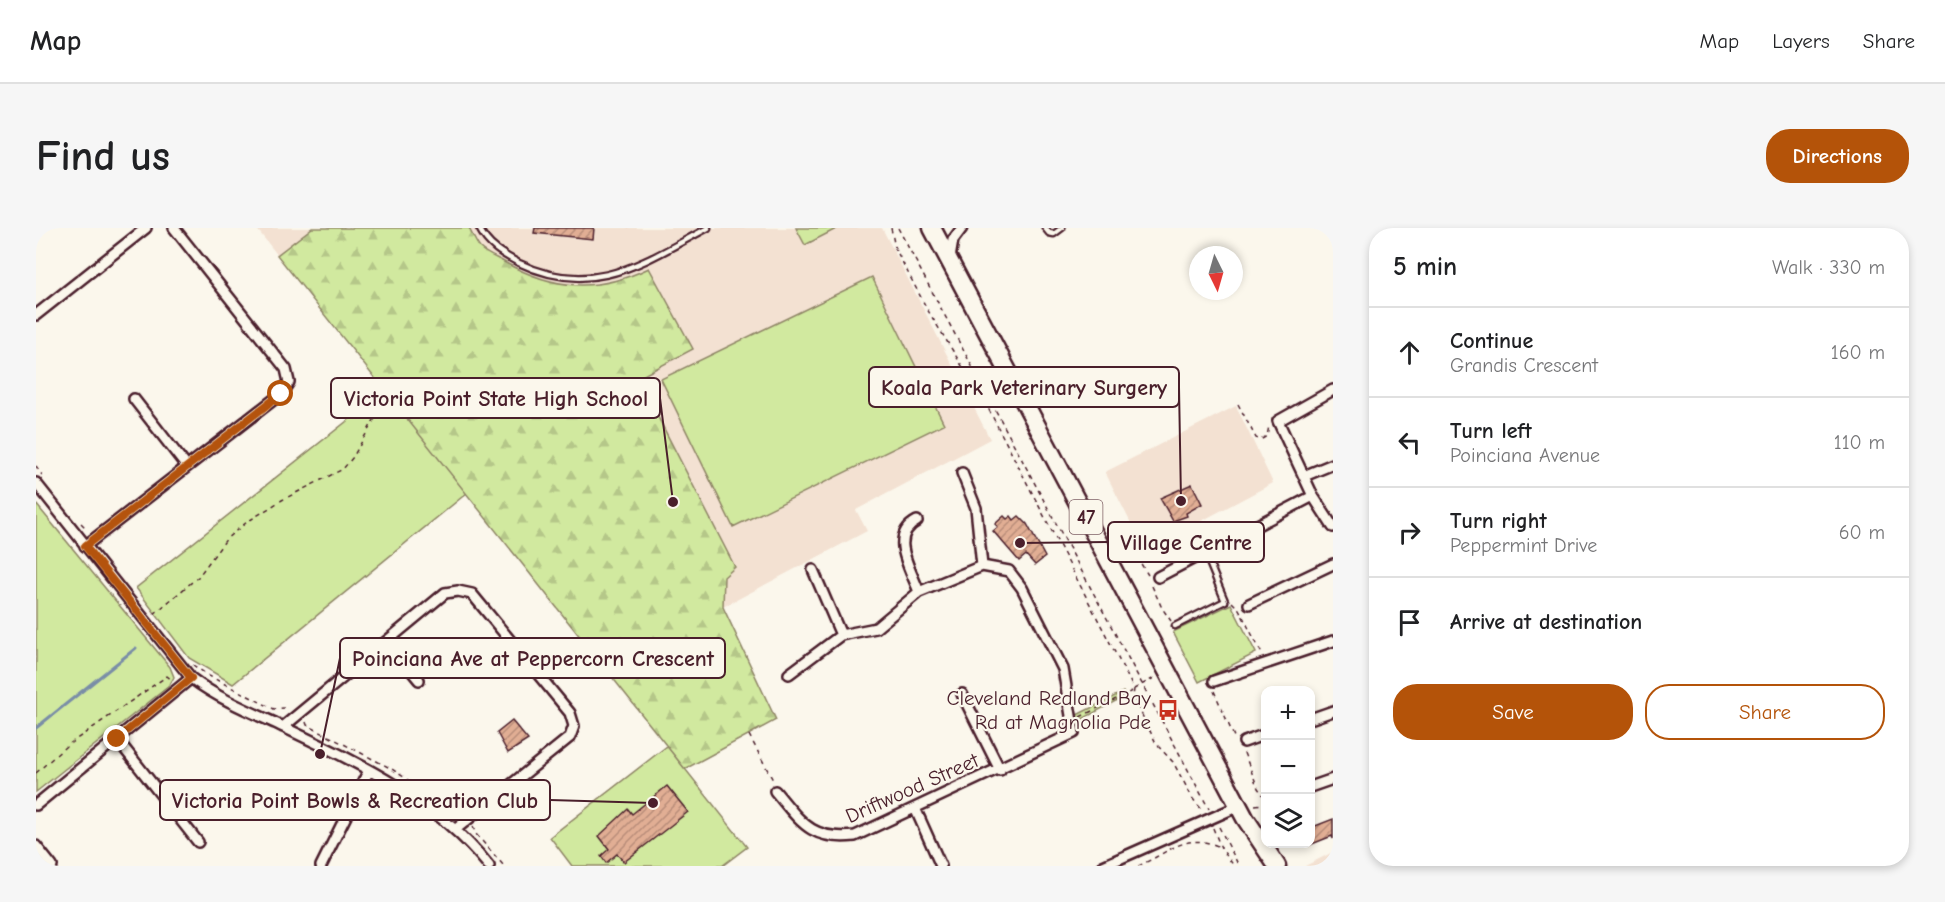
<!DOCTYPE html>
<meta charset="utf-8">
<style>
:root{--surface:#fff;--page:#f6f6f6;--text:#202124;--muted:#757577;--line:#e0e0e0;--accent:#b45309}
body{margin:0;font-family:"Comic Neue",sans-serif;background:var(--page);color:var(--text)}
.controls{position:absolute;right:18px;bottom:18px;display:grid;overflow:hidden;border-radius:12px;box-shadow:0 3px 9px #0003}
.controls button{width:54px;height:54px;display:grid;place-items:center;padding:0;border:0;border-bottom:2px solid var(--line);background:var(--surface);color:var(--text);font:30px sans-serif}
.compass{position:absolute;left:1153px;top:18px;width:54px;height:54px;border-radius:50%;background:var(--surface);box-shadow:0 3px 9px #0003;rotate:175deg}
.stop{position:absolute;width:18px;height:18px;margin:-14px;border:4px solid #b45309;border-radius:50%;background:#fff}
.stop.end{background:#b45309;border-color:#fff;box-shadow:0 2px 6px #0008}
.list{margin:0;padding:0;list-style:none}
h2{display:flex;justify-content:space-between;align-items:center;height:78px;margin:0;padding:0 24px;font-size:26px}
h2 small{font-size:20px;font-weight:400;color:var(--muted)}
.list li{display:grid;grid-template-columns:39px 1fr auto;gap:18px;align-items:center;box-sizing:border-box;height:90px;padding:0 24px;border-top:2px solid var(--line)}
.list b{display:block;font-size:22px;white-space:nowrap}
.list p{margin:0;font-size:20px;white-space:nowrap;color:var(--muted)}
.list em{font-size:20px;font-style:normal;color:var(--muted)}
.actions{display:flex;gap:12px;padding:18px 24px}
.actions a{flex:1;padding:14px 0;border:2px solid var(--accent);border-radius:24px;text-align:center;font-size:21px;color:var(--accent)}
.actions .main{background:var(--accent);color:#fff}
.icon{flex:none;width:33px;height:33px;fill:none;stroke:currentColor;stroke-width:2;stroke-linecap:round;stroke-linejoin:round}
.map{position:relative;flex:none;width:1297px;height:638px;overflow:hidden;border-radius:24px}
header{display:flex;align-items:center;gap:36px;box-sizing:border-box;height:84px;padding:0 30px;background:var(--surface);border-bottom:2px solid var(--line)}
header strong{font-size:28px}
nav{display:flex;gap:33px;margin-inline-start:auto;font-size:21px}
.intro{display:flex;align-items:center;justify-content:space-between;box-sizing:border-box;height:144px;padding:0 36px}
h1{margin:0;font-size:42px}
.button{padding:15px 27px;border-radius:24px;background:var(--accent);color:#fff;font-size:21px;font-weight:700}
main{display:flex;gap:36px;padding:0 36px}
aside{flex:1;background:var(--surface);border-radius:24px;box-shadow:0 3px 9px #0003}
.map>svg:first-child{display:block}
.built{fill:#f3e1d2}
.green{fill:#d1e99f;stroke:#8e8465;stroke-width:1.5}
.forest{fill:url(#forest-firs);stroke:#8e8465;stroke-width:1.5}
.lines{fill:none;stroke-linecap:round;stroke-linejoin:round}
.stream{stroke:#798da7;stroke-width:3}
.building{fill:url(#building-hatch);stroke:#4a1f2b;stroke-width:1.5}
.lane-casing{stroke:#4a1f2b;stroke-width:9}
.street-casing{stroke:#4a1f2b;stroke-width:14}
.highway-casing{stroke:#4a1f2b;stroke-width:21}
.path{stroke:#4a1f2b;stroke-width:1.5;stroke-dasharray:4.5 4.5;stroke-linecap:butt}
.lane{stroke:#fbf7ec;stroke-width:4.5}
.street{stroke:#fbf7ec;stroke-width:9}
.highway{stroke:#fbf7ec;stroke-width:16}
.route{stroke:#b45309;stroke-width:8}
.labels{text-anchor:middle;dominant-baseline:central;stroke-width:4.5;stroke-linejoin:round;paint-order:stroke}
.shield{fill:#fbf7ec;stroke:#7f6065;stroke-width:1.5}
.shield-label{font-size:20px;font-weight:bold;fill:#4a1f2b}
.poi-label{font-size:21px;fill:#4a1f2b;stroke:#fbf7ec;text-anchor:end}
.street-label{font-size:21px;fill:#4a1f2b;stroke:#fbf7ec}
.leader{fill:none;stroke:#4a1f2b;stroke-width:2}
.callout-dot{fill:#4a1f2b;stroke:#fbf7ec;stroke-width:2}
.callout{fill:#fbf7ec;stroke:#4a1f2b;stroke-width:2}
.callout-label{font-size:22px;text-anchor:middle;font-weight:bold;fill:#4a1f2b}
</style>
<header>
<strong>Map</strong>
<nav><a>Map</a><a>Layers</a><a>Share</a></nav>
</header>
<div class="intro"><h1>Find us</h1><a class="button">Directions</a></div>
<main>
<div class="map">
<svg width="1297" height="638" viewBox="0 0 1297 638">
<defs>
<pattern id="forest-firs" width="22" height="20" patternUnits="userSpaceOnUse" patternTransform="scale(1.5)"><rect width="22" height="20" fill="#d1e99f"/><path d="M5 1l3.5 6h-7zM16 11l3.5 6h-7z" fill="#b5c789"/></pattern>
<pattern id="building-hatch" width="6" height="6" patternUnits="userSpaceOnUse" patternTransform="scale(1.5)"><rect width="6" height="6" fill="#e1ae94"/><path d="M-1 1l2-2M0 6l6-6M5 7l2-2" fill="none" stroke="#b88d79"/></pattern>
</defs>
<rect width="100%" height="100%" fill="#fbf7ec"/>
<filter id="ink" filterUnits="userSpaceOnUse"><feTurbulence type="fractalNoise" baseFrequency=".0167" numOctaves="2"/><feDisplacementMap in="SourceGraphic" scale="12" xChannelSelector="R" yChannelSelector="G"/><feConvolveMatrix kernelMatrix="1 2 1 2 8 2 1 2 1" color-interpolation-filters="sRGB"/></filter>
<g filter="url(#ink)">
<path class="built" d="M220 0H846L954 211 820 282 831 303 687 379 740 492 649 541Z
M1200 178 1237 255 1109 323 1069 244Z
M1297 624V638H1269Z"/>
<path class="green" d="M760 0H802L769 17Z
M836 49 908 196 697 299 625 151Z
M349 163 431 265 197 456 153 430 100 360Z
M0 276 134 439 138 449 133 458 0 564Z
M1195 376 1220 425 1163 454 1137 404Z
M1087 464 1089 468 1043 493 1041 487Z
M631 518 711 619 686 638H536L514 609Z"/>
<path class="forest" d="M276 0H433C436 6 440 15 444 20 450 26 461 30 468 34 518 62 561 65 613 40L657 121 602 150 699 339 688 349 687 379 740 492 649 541 241 27Z"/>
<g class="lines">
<path class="stream" d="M0 500 100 420"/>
</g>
<path class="building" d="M499 0H558L557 11 498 5Z
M1156 256 1166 276 1150 285 1151 288 1137 293 1124 270Z
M968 288 971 291 975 288 978 292 983 288 991 296 1009 329 999 337 990 327 983 333 957 303 962 299 959 296Z
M476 493 492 512 472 525 461 505Z
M631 558 652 584 588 634 581 626 570 635 565 628 573 621 563 608 592 581 596 586Z
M1297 591V611L1296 608 1271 618 1264 616H1274V600Z"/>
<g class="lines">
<defs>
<path id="lane" d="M443 0C452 18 466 26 483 35 558 71 607 34 672 0
M1009 0 1013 5 1018 6 1026 0
M1139 398 1189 373 1170 327"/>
<path id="street" d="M914 30 917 12 926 0
M0 87 110 0
M1297 162 1242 193 1277 268 1297 299
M98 171 151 239
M926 245 940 280 946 338
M1268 248 1297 236
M0 255 155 450C180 469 210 482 239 495 318 533 397 568 453 638
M881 293C852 308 875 341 883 364
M49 318 245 166 253 154 250 141 138 0
M777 342 805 407
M1122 349 1277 268
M1213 376 1297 336
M351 413 383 452
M1178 453 1297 413
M926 466 964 542
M1274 491 1297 483
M247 499 409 365 422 363 436 366 534 485 538 498 534 509 420 601
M81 511 162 614
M1208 514 1230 506
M1274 559 1297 551
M739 563C765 594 775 613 819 608L1038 505 1027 441 986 360 973 343 946 338 883 364 840 400 805 407 753 446
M0 577 155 450
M879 580 905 638
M0 618 16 638
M285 638 333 542
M1067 638 1203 578"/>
<path id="highway" d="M896 0 1209 590 1241 638"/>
</defs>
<use href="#lane" class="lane-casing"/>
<use href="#street" class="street-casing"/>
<use href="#highway" class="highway-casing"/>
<path class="path" d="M855 0 859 20 891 81 952 180 1098 461 1097 469 1121 517 1137 534 1157 571 1167 583
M862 0 1173 581
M1202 176 1220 210 1224 212 1231 208 1233 198
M0 238 6 247
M45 295 50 300
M1087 329 1097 323 1112 347
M1116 358 1126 380 1135 393
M1196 374 1203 381 1226 426
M118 386 162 349 191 310 211 294 246 272 307 241 317 229 351 169
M157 437 173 448 238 481 248 480
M1098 461 1118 450
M1178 463 1199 511
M1044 489 1096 463
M270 494 271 497 356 541 410 578 423 584
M713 507 738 554
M1208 525 1222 560 1230 571
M0 545 29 519 131 448 136 452
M1219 577 1230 576
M437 598 439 605 468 638
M1183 599 1203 638
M1177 600 1185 620 1198 638
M1102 638C1133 625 1149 603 1184 619"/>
<use href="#lane" class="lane"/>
<use href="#street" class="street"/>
<use href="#highway" class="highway"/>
</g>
</g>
<g class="lines" filter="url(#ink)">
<path class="route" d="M81 511 155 450 49 318 245 166"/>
</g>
<defs>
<symbol id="bus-bare" viewBox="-9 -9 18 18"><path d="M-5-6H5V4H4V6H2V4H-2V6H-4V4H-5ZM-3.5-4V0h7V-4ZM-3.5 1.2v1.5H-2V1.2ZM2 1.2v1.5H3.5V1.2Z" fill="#c8321e" stroke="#fbf7ec" stroke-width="2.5" paint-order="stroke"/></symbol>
</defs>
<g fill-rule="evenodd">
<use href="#bus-bare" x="1117" y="467" width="30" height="30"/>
</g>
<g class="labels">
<rect class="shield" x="1033.5" y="272" width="33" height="34" rx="4.5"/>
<g class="shield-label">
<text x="1050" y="289">47</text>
</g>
<g class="poi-label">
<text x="1115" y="470">Cleveland Redland Bay<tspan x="1115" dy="24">Rd at Magnolia Pde</tspan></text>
</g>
<g class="street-label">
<text transform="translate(876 560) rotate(-24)">Driftwood Street</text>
</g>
</g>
<path class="leader" d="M1145 273L1143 159M637 274L624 170M984 315L1072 314M284 526L304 430M617 575L514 572"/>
<g class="callout-dot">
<circle cx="1145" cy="273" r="6"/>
<circle cx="637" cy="274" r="6"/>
<circle cx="984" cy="315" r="6"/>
<circle cx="284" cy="526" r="6"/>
<circle cx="617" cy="575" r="6"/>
</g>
<g class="callout">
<rect x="833" y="139" width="310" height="40" rx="6"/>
<rect x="295" y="150" width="329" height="40" rx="6"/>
<rect x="1072" y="294" width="156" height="40" rx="6"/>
<rect x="304" y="410" width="385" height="40" rx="6"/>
<rect x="124" y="552" width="390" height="40" rx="6"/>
</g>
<g class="callout-label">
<text x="988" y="167">Koala Park Veterinary Surgery</text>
<text x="460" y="178">Victoria Point State High School</text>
<text x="1150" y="322">Village Centre</text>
<text x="497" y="438">Poinciana Ave at Peppercorn Crescent</text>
<text x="319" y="580">Victoria Point Bowls &amp; Recreation Club</text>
</g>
</svg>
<div class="controls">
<button>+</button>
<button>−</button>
<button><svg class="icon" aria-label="layers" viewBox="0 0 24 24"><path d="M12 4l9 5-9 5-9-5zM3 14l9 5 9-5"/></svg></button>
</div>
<svg class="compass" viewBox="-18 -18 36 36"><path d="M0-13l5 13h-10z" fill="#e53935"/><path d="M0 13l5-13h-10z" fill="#757577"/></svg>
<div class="stop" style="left:245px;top:166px"></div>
<div class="stop end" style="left:81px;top:511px"></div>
</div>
<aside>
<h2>5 min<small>Walk · 330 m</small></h2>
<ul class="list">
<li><svg class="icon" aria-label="ahead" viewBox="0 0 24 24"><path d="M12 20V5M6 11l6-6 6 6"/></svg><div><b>Continue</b><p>Grandis Crescent</p></div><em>160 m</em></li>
<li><svg class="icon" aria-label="left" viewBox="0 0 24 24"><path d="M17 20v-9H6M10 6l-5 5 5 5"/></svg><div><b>Turn left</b><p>Poinciana Avenue</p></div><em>110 m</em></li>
<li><svg class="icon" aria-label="right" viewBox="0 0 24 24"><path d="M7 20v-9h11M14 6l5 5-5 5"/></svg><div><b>Turn right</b><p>Peppermint Drive</p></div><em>60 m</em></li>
<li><svg class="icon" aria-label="arrive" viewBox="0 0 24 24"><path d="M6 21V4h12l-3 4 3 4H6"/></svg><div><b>Arrive at destination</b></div></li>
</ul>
<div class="actions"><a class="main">Save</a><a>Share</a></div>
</aside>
</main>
